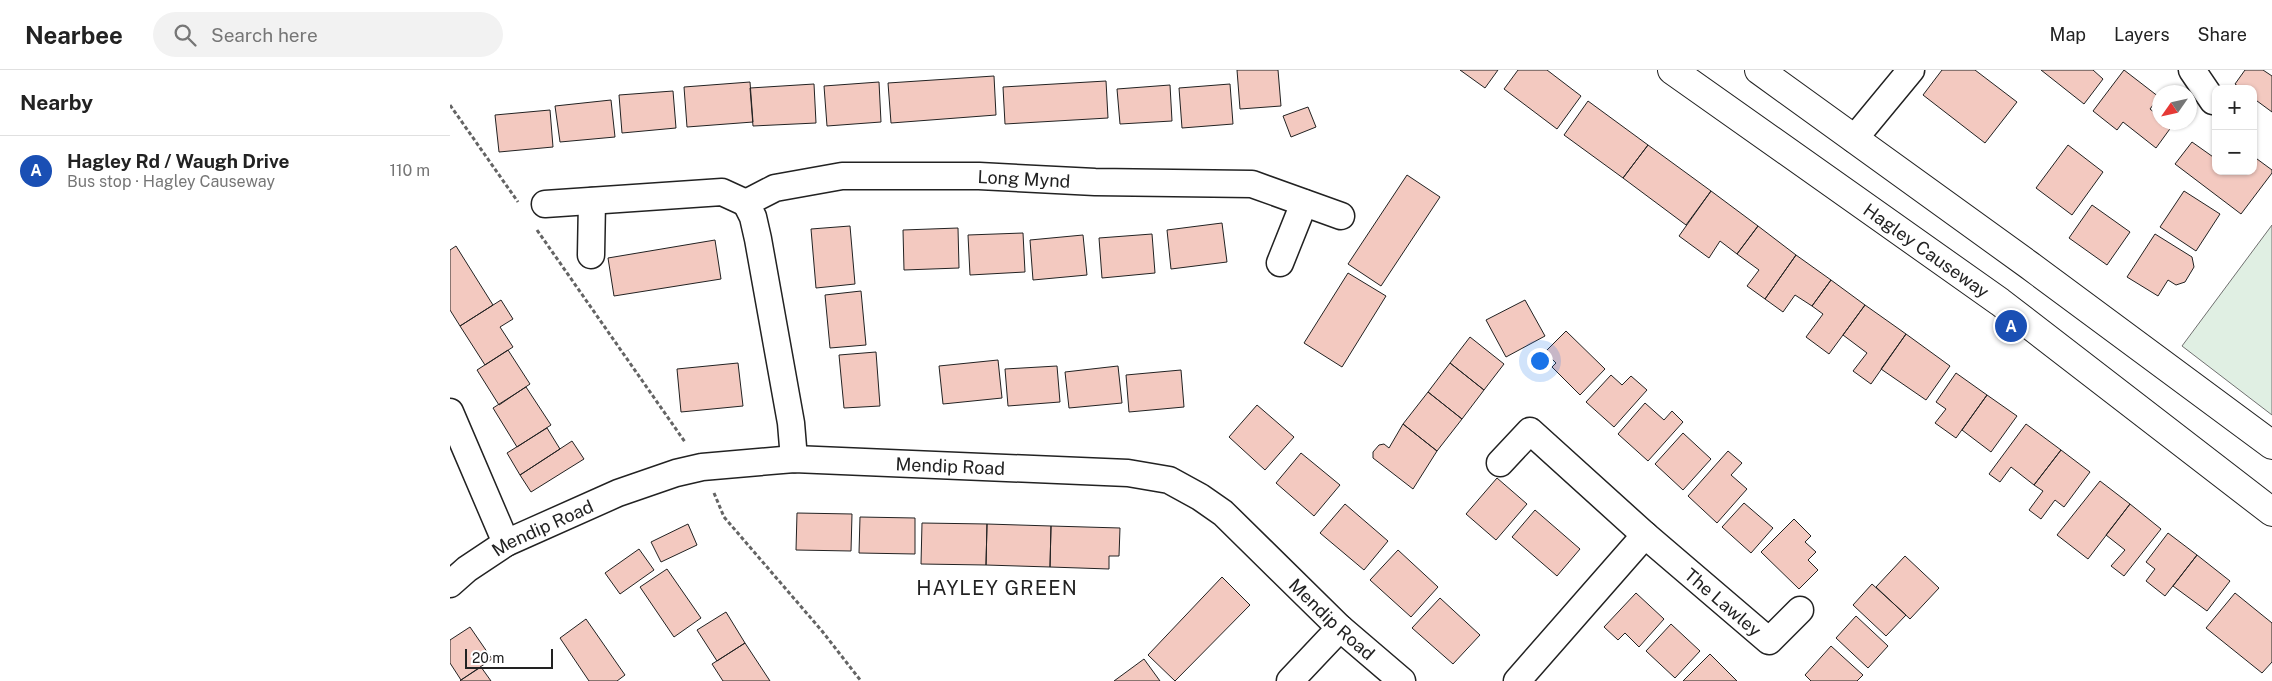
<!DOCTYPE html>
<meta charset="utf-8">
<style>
:root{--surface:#fff;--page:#f2f2f2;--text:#222;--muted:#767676;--line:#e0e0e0;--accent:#111827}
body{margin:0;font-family:"Public Sans",sans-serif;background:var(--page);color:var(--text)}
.controls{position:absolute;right:15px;top:15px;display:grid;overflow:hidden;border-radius:10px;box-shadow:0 1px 4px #0004}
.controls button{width:45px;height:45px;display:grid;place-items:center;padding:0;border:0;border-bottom:1px solid var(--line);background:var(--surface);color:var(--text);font:25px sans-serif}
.compass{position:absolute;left:1702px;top:15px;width:45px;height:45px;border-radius:50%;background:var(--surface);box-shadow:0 1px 4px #0004;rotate:236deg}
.scale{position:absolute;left:15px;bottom:12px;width:88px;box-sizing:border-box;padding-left:5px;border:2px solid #222;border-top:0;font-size:14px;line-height:18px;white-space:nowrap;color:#222;-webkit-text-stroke:4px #fff;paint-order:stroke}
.you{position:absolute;left:1089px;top:290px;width:18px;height:18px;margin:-12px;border:4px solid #fff;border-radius:50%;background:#1a73e8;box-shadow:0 0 0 8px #1a73e833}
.badge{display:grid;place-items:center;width:32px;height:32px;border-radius:50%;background:var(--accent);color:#fff;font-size:16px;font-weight:700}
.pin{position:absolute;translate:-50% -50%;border:2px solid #fff;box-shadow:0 1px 5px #0006}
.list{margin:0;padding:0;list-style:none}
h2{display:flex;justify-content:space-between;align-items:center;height:65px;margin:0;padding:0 20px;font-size:21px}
h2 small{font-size:16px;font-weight:400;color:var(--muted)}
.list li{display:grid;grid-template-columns:32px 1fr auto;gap:15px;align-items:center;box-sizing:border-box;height:70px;padding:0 20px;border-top:1px solid var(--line)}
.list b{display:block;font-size:19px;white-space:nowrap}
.list p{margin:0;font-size:16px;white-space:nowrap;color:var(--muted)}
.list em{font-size:16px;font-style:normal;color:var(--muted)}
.icon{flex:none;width:28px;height:28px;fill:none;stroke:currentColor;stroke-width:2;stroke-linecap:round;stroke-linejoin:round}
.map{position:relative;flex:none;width:1822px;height:611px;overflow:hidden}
header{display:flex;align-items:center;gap:30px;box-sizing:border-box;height:70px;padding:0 25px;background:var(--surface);border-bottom:1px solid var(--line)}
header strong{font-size:24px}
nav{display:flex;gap:28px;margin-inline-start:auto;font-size:18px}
.search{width:350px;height:45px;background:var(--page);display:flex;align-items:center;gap:12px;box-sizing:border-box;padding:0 18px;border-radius:28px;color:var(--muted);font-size:19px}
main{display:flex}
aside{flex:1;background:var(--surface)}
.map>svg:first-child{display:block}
.green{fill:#e0efe3;stroke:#6f6f6f}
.building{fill:#f3c9c0;stroke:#222}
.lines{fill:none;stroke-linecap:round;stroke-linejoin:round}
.street-casing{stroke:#222;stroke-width:29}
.highway-casing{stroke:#222;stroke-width:30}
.path{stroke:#646464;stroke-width:3;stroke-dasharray:4 2.5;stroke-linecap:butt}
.street{stroke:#fff;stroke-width:26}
.highway{stroke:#fff;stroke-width:28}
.labels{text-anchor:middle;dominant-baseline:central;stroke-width:4;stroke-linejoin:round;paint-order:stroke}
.street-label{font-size:18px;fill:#222;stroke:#fff}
.quarter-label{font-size:20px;letter-spacing:1px;fill:#222;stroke:#fff}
</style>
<header>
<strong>Nearbee</strong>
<div class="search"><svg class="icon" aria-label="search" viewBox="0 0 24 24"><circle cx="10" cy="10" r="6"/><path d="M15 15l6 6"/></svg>Search here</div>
<nav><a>Map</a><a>Layers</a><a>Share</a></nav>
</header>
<main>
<aside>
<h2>Nearby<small></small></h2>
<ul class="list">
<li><span class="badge" style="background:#1a4fb4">A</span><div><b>Hagley Rd / Waugh Drive</b><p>Bus stop · Hagley Causeway</p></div><em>110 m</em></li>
</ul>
</aside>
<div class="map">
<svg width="1822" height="611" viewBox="0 0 1822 611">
<rect width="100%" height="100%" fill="#fff"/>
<path class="green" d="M1822 155V345L1732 276Z"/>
<path class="building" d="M787 0H828L831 36 790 39Z
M1010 0H1048L1035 18Z
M1068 0H1097L1131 26 1107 59 1054 19Z
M1492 0H1525L1567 32 1535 73 1473 25Z
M1591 0H1643L1653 9 1634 34Z
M1674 0 1709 27 1700 39 1710 47V52H1717L1722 56 1706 78 1673 52 1667 60 1643 41Z
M1795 0H1813L1822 6V42L1803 28V19H1792L1785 14Z
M544 6 546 45 441 53 438 13Z
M656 11 658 48 555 54 553 17Z
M300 12 303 52 237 57 234 17Z
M429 12 431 52 377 56 374 16Z
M364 14 366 53 303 56 300 18Z
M780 14 783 54 732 58 729 18Z
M720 15 722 51 670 54 667 19Z
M223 21 226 58 172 63 169 25Z
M161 30 165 67 110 72 105 36Z
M1138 31 1198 75 1173 108 1114 65Z
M858 37 866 57 841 67 833 46Z
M100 40 103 77 49 82 45 45Z
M1742 72 1766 89V101H1803V86L1822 100V103L1791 144 1725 94Z
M1198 75 1261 121 1236 155 1173 108Z
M1618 75 1653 102 1622 145 1586 118Z
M957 105 990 127 931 216 898 194Z
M1261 121 1308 156 1287 184 1270 171 1259 188 1229 166Z
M1734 121 1770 144 1746 181 1710 157Z
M1642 135 1680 162 1657 195 1619 168Z
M772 153 777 192 721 199 717 160Z
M400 156 405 214 366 218 361 159Z
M1308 156 1346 185 1315 229 1297 216 1309 200 1287 184Z
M508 158 509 198 454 200 453 160Z
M573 163 575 202 520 205 518 165Z
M702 164 705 203 652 208 649 168Z
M1705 164 1742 187 1744 197 1735 212 1726 215 1718 210 1708 226 1677 207Z
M633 165 637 205 583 210 580 170Z
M265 170 271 209 164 226 158 188Z
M6 176 43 235 10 256 0 240V180Z
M1346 185 1381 210 1362 236 1345 225 1333 242 1315 229Z
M898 203 936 226 892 297 854 273Z
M1381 210 1415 235 1379 284 1356 267 1373 244 1362 236Z
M411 221 416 275 380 278 375 225Z
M51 230 63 249 50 257 63 277 35 295 10 256Z
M1075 230 1095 266 1056 287 1036 250Z
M1415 235 1456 264 1421 314 1403 301 1417 283 1393 265Z
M1116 261 1155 299 1130 325 1102 297 1106 293 1095 282Z
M1456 264 1500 296 1476 330 1431 299Z
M1020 267 1054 294 1034 320 1000 293Z
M58 280 80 314 49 335 27 300Z
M426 282 430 336 394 338 389 285Z
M548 290 552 328 493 334 489 296Z
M288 293 293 336 231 342 227 299Z
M1000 293 1034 320 1012 349 978 322Z
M607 296 610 332 558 336 555 299Z
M668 296 672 333 619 338 615 302Z
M731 300 734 337 679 342 676 305Z
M1506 303 1537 325 1506 368 1485 353 1496 339 1486 332Z
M1161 305 1172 315 1181 306 1197 320 1164 357 1136 332Z
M76 317 101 355 67 377 43 338Z
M978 322 1012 349 987 381 953 354Z
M1537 325 1567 346 1541 382 1512 360Z
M1195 333 1214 350 1222 341 1233 352 1198 391 1168 364Z
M807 335 844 367 815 400 779 367Z
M953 354 987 381 963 419 923 388V382L929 375 934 374 939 378Z
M1576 354 1611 380 1584 415 1561 397 1550 412 1539 404Z
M97 358 110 379 70 405 57 383Z
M1233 363 1261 389 1233 420 1205 394Z
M122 371 134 389 81 422 70 405Z
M1611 380 1640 402 1614 437 1605 430 1591 449 1579 440 1593 421 1584 415Z
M1278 381 1292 393 1281 405 1297 419 1267 453 1238 426Z
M851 383 890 415 864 446 826 413Z
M1047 408 1077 434 1046 470 1016 444Z
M1650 411 1680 434 1638 489 1607 465Z
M1294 433 1323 458 1301 483 1272 457Z
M895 434 938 471 914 500 870 463Z
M1680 434 1711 459 1674 506 1661 496 1675 480 1656 465Z
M1085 440 1130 479 1107 506 1062 467Z
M347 443 402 444 401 481 346 480Z
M410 447 465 448V484L409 483Z
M1344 449 1361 466 1355 472 1366 482 1358 490 1368 500 1349 519 1311 482Z
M472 453 537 454 536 495 471 494Z
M238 454 247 475 211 492 201 472Z
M537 454 601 456 600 497 536 495Z
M601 456 670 458 669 486H659V499L600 497Z
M1718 463 1747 485 1715 526 1696 511 1705 499 1696 492Z
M189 479 204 500 170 524 155 503Z
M948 480 988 517 961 547 920 510Z
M1747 485 1780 511 1757 541 1723 516Z
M1455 486 1489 518 1460 549 1426 517Z
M217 499 251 548 224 567 190 517Z
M772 507 800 535 725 611 698 585Z
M1422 514 1456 545 1436 566 1403 535Z
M1186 523 1214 549 1189 577 1175 563 1168 570 1154 557Z
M1785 523 1822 553V592L1812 603 1756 558Z
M990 528 1030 565 1003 594 962 558Z
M276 542 295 573 267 591 247 560Z
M1406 546 1438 576 1418 598 1386 568Z
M136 549 175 605 167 611H139L110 568Z
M1221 554 1250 581 1225 608 1196 581Z
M20 557 42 589 11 610 0 593V570Z
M295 573 320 611H273L262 594Z
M1381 576 1413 605 1407 611H1361L1355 605Z
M1260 584 1287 611H1233Z
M694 589 710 611H664Z
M31 597 41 611H10L11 610Z"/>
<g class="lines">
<defs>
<g id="street">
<path d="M1742 0 1763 31"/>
<path d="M1404 69 1461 0"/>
<path d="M95 134 272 122 296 133"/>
<path d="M141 185 142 131"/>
<path d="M830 193 854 133"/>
<path d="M0 342 56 473"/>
<path id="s1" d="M344 389 341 353 308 169 303 147 296 133 325 118 392 106H529L645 112 802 114 891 146"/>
<path id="s2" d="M1050 393 1080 361 1195 465 1319 571 1350 540"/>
<path id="s3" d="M0 514 17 499 56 473 168 423 226 403 252 397 344 389 678 403 719 410 750 427 773 443 890 558 952 611"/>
<path d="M840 611 890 558"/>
<path d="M1067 611 1195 465"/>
</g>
<g id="highway">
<path id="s4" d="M1222 0 1550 232 1822 442"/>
<path d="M1309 0 1579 195 1822 375"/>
</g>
</defs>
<use href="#street" class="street-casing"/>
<use href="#highway" class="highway-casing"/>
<path class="path" d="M0 35 68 132
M87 160 235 372
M264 423 274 447 372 561 411 611"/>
<use href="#street" class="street"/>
<use href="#highway" class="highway"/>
</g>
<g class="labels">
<g class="street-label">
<text stroke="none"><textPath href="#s1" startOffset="544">Long Mynd</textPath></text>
<text stroke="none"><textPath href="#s4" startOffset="312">Hagley Causeway</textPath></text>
<text stroke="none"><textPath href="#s3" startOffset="529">Mendip Road</textPath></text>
<text stroke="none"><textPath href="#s3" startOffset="109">Mendip Road</textPath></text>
<text stroke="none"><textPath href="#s2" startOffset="302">The Lawley</textPath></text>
<text stroke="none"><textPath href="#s3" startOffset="964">Mendip Road</textPath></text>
</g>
<g class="quarter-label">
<text x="547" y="518">HAYLEY GREEN</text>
</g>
</g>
</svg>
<div class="controls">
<button>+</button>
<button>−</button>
</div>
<svg class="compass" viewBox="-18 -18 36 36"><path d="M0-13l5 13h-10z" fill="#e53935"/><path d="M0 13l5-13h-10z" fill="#767676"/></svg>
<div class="scale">20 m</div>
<div class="you"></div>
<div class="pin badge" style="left:1561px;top:256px;background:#1a4fb4">A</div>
</div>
</main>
